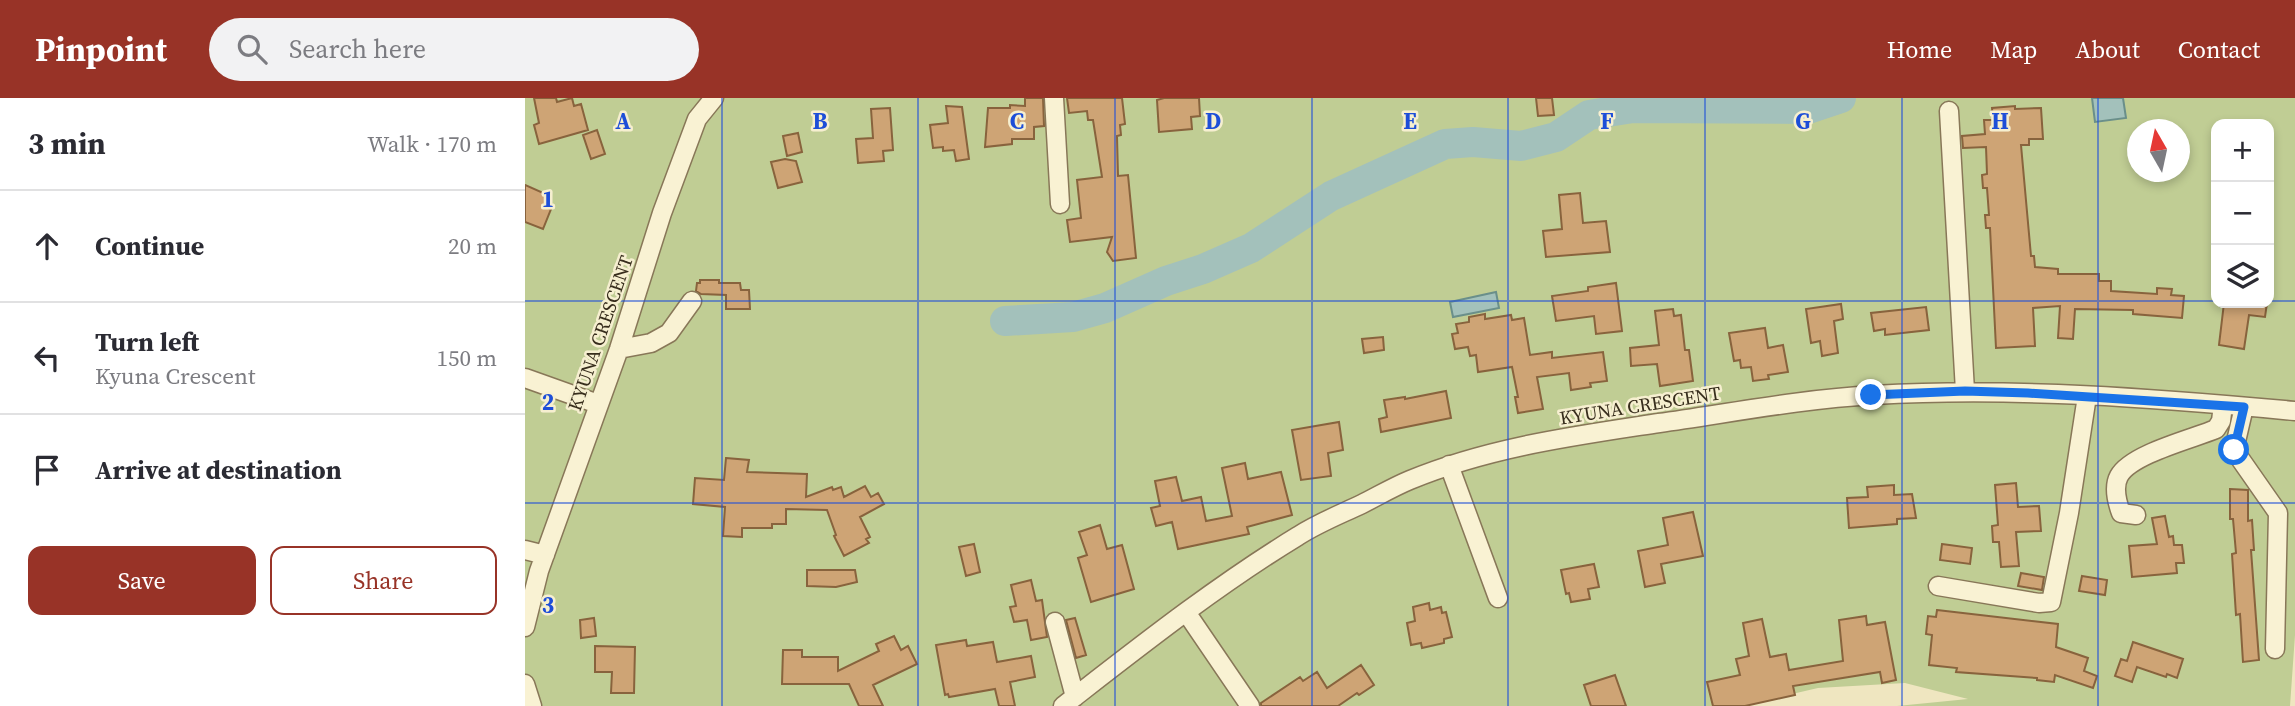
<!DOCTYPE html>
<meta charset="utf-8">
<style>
:root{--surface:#fff;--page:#f2f2f3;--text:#2b2b33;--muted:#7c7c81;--line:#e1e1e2;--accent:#983327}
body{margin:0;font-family:"Source Serif 4",serif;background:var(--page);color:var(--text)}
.controls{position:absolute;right:21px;top:21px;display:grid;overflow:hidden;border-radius:14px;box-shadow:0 4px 10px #0003}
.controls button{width:63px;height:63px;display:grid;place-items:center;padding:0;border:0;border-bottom:2px solid var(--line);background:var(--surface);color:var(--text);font:35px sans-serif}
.compass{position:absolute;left:1602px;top:21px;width:63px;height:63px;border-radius:50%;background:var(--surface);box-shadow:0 4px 10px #0003;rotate:351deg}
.stop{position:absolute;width:21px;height:21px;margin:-16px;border:5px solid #1a73e8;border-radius:50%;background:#fff}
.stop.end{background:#1a73e8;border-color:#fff;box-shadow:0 2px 7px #0008}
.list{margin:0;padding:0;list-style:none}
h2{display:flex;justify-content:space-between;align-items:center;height:91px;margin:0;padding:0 28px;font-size:30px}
h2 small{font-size:23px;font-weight:400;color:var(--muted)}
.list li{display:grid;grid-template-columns:46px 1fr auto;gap:21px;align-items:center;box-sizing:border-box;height:112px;padding:0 28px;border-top:2px solid var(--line)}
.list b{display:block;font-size:26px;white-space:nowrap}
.list p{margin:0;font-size:23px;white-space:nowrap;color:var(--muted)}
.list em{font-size:23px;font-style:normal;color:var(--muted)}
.actions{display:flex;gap:14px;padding:21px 28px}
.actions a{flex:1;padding:16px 0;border:2px solid var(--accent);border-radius:14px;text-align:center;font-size:24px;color:var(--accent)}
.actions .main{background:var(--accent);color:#fff}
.icon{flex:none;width:38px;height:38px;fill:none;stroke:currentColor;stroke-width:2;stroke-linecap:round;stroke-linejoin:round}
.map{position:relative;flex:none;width:1770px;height:608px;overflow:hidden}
header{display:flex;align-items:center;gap:42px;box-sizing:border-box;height:98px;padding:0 35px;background:var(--accent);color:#fff}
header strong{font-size:33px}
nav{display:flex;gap:38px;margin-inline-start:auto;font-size:24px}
.search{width:490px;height:63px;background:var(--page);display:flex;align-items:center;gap:18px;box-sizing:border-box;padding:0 24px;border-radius:38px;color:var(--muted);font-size:26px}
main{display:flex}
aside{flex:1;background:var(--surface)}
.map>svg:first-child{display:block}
.green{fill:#c0cd94;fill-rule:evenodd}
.water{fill:#a3c1bb;stroke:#6a8f8a;stroke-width:2}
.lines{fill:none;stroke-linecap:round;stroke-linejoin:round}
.river{stroke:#a3c1bb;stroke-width:30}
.building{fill:#cea475;stroke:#88633d;stroke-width:2}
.minor-casing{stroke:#887758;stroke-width:21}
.minor{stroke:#f9f2d3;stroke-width:18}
.route{stroke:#1a73e8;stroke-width:9}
.grid{fill:none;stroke:#1d4ed8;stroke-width:2;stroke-opacity:0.55}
.labels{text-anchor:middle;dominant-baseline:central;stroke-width:5;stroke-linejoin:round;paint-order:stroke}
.street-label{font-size:19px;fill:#372d1c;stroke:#f6efd0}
.grid-label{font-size:23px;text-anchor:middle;font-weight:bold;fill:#1d4ed8;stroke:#f6efd0;stroke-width:5;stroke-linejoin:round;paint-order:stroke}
</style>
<header>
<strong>Pinpoint</strong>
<div class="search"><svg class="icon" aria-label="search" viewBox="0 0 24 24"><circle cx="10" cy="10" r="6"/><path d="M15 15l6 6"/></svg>Search here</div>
<nav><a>Home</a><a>Map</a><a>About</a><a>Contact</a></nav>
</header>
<main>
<aside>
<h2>3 min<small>Walk · 170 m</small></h2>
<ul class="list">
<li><svg class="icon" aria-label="ahead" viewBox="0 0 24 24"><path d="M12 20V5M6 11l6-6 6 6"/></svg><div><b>Continue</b></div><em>20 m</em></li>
<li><svg class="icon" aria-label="left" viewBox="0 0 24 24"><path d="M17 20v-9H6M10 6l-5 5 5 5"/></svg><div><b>Turn left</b><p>Kyuna Crescent</p></div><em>150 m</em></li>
<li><svg class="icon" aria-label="arrive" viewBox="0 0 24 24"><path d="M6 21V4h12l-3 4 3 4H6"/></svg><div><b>Arrive at destination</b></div></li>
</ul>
<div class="actions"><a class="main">Save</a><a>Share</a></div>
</aside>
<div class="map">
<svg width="1770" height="608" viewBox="0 0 1770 608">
<rect width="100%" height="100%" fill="#efe6c0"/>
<path class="green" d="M0 0H1770V537L1765 608H1372L1443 601 1380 585 1293 590 1216 608H0ZM1691 26H1744V205H1691ZM1612 32H1654V74H1612Z"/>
<path class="water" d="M1567 0H1598L1601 20 1570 24Z
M971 194 974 210 928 219 925 204Z"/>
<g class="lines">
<path class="river" d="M480 223 548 219 580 210 641 183 678 171 726 150 806 98 920 46 948 44 996 48 1031 39 1064 17 1108 10 1283 11 1316 0"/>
</g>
<path class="building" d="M9 0H31L32 4 47 0 49 8 56 6 63 32 14 46 9 27 14 25Z
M500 0H518L519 28 509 29V41H487V46L460 49 463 10H485V7L500 8Z
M542 0H597L600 26 595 27 596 37 592 38 593 78 603 77 611 160 588 163 582 154 587 139 545 144 542 122 556 120 552 82 577 79 568 22H563L562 13 544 15Z
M639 0H674L675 18 666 19 667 31 634 34 632 2Z
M1011 0H1027L1029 17 1013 18Z
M421 8 437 9 444 61 431 63 429 52 418 53V49L408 50 405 27 423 25Z
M1490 8V11L1516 10 1518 41H1504V47H1496L1506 158H1509L1510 169 1533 171V176H1574V183H1586V193L1632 196V190L1647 191 1646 197 1659 198 1657 220 1608 216V212L1550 211 1548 241 1533 240 1535 208 1508 210 1510 248 1471 250 1465 130H1461L1460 117H1464L1462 90H1458L1457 77 1462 76 1461 49 1438 50 1437 38 1460 36 1459 22H1468L1467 10Z
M365 10 368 52 358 53 359 63 333 65 331 41 348 40 346 11Z
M72 32 80 56 66 61 58 37Z
M273 35 277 54 262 58 258 38Z
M260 61 271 63 277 84 253 90 246 64Z
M0 87 25 98 20 109 26 111 18 131 0 124Z
M1055 95 1058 125 1081 123 1085 154 1021 159 1018 133 1037 131 1034 97Z
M175 182H194V185H215L216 192H224L225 211H201V197L176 196 171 193 172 185H175Z
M1091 185 1097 233 1071 236 1069 218 1031 223 1027 198 1063 193V189Z
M1699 205H1742L1740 219 1724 217 1719 251 1694 247Z
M1316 206 1318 221 1309 223 1313 255 1297 258 1295 243 1286 245 1281 211Z
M1401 209 1404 232 1360 237V231L1349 233 1346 215Z
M1148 211 1149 218 1156 217 1160 252H1164L1168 283 1135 288 1132 266 1106 268 1105 250 1134 247 1130 213Z
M960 216V221L986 217 987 222 999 220 1005 257 1027 254V260L1078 254 1082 283 1065 285 1066 289 1046 292 1044 275 1012 279 1018 311 993 315 990 299H993L987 269 953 274 951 257 945 258 943 249 930 251 927 236 933 235 931 226 944 224V219Z
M1240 230 1243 250 1258 247 1263 274 1243 277 1244 281 1228 283 1226 269 1216 270 1215 262 1209 263 1204 235Z
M858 239 859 252 839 255 837 241Z
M921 293 926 320 856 334 854 321 862 319 859 302 880 299V301Z
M814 324 818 352 803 355 806 378 776 382 767 332Z
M201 360 224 362 222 374 282 376 281 399 307 389 308 392 316 389 319 399 340 388 346 399 353 395 359 406 335 419 345 439 341 441 344 445 319 458 309 438 311 437 302 412 261 411V426H247V430H217V439L198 438 200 409 168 406 170 380 199 382Z
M720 365 723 381 756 374 767 417 722 429 724 436 653 451 647 424 631 428 626 410 635 408 630 383 651 379 657 403 676 399 681 423 707 418 697 370Z
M1491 385 1493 409 1514 408 1516 433 1491 434 1494 468 1476 469 1474 444H1468L1467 428 1473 427 1470 387Z
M1369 387V397L1387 396 1391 420 1372 421V426L1324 430 1322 400 1343 399 1342 389Z
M1705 391 1723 392V423L1727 422 1729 452H1726L1734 562 1718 564 1715 516 1711 517 1707 456 1711 455 1708 421H1705Z
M1168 414 1178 458 1136 466 1140 485 1120 489 1113 453 1143 447 1138 420Z
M1640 418 1644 439 1648 438 1649 447H1657L1659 465H1651L1652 475 1607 479 1604 448 1632 446 1627 420Z
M575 427 582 451 597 447 609 491 566 504 553 460 562 457 554 434Z
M449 446 455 474 441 478 434 449Z
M1417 446 1447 450 1445 466 1415 462Z
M1069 466 1074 489 1063 491 1065 501 1046 504 1044 495 1041 496 1036 472Z
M282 472H330L332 484 311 489 282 488Z
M1496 475 1519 479 1517 492 1493 488Z
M1557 478 1582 482 1580 497 1554 493Z
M506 482 511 503 517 502 522 539 506 542 502 522 489 524 485 509 491 508 486 487Z
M904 505 905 512 916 509 917 515 921 514 927 539 919 541V545L897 550 896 545 886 547 882 525 890 523 888 509Z
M1412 512 1533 526 1531 549 1563 560 1559 573 1572 578 1568 590 1530 577 1529 584 1512 582V580L1431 574 1432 570 1404 567 1407 537 1401 536 1403 518 1411 519Z
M1341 518 1342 527 1360 524 1371 582 1357 585 1355 574 1268 588 1270 597 1220 608H1188L1182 584 1215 577 1211 561 1224 558 1218 525 1237 521 1245 559 1261 556 1264 572 1318 563 1314 522Z
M69 520 71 538 56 540 55 522Z
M550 520 561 557 551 560 541 522Z
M369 538 376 552 383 548 392 566 348 587 358 608H334L324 586H257L258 552H277V559H313V573L354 553 351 546Z
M441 542 442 548 468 544 472 564 506 558 510 579 485 584 490 608H474L470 591 424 599 423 596 420 597 411 547Z
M1608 544 1658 561 1652 580 1642 576 1641 579 1612 569 1607 584 1590 578 1596 561 1602 563Z
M70 548 110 549 109 595H86L87 574H70Z
M836 567 849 587 834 597 832 595 813 608H736V605L775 579 778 583 792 574 802 590Z
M1090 577 1101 608H1066L1059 587Z"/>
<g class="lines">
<defs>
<path id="minor" d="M529 0 535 106
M1424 13 1440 293
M94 251 126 245 144 235 167 203
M0 280 73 306
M1719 309 1709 352 1753 415 1750 551
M924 367 973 500
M1611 417 1596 415C1592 404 1588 389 1594 378 1606 356 1667 341 1691 331L1696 323 1698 307
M0 452 20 457
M1413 488 1514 505 1526 504 1544 415 1562 298
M661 514 725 608
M530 524 550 599
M0 529 14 473 94 251 137 115 172 21 189 0
M0 586 7 608
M538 608C614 549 691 488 773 438 793 425 816 416 837 406 853 398 868 389 885 382 965 349 1049 338 1134 325 1205 315 1277 301 1349 297 1490 289 1630 300 1770 313"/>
</defs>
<use href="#minor" class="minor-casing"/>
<use href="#minor" class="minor"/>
</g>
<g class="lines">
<path class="route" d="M1346 297 1440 293 1503 295 1719 309 1709 352"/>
</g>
<path class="grid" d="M197 0V608M393 0V608M590 0V608M787 0V608M983 0V608M1180 0V608M1377 0V608M1573 0V608M0 203H1691M1744 203H1770M0 405H1770"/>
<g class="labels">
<g class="street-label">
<text transform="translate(75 235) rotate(-71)">KYUNA CRESCENT</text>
<text transform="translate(1115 307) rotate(-9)">KYUNA CRESCENT</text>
</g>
</g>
<g class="grid-label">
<text x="98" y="31">A</text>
<text x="295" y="31">B</text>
<text x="492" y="31">C</text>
<text x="688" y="31">D</text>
<text x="885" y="31">E</text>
<text x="1082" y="31">F</text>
<text x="1278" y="31">G</text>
<text x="1475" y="31">H</text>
<text x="23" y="109">1</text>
<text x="23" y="312">2</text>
<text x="23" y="515">3</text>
</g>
</svg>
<div class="controls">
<button>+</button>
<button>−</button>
<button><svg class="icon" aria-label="layers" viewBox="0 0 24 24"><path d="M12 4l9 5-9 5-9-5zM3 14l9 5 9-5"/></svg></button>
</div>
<svg class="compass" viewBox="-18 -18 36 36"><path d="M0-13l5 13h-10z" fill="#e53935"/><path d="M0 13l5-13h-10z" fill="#7c7c81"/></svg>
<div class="stop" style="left:1709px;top:352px"></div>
<div class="stop end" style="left:1346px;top:297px"></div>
</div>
</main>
